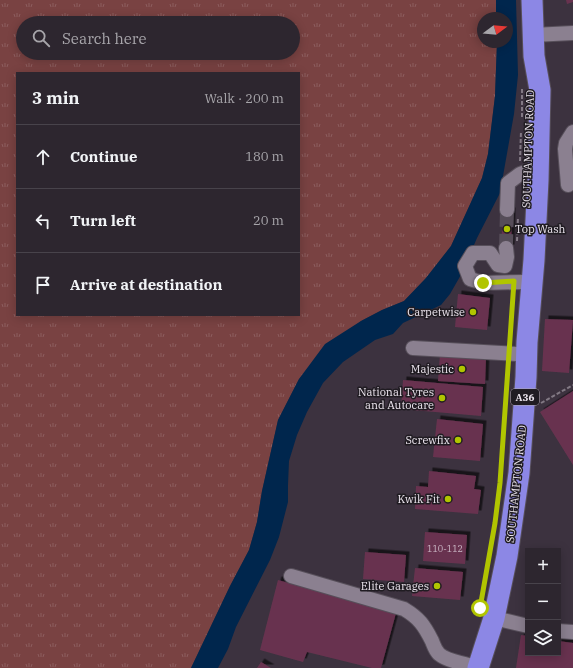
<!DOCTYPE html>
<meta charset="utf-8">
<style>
:root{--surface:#2d262f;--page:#352e37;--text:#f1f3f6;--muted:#a7a5aa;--line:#48434b}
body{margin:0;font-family:"IBM Plex Serif",serif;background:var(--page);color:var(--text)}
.controls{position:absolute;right:12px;bottom:12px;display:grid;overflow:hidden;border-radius:0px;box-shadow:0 2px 10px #0003}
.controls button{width:36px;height:36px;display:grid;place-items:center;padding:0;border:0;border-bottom:1px solid var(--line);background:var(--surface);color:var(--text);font:20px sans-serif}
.compass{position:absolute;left:477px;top:12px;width:36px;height:36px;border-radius:50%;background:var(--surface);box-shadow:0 2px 10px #0003;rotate:74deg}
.stop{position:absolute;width:12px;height:12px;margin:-9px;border:3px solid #b1c500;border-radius:50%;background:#fff}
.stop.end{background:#b1c500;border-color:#fff;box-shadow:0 1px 4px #0008}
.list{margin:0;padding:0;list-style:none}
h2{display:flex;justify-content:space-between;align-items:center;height:52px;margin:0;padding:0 16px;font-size:17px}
h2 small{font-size:13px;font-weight:400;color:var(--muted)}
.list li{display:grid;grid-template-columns:26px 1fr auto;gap:12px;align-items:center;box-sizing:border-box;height:64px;padding:0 16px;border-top:1px solid var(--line)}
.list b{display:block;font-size:15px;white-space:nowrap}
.list em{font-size:13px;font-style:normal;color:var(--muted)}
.icon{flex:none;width:22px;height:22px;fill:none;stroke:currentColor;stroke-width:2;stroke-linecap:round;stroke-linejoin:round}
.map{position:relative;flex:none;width:573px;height:668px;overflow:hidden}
.search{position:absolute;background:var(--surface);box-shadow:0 2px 10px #0003;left:16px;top:16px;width:284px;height:44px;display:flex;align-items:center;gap:10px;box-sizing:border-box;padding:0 14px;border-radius:22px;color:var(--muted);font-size:15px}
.panel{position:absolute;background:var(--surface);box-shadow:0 2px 10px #0003;left:16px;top:72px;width:284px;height:244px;border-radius:0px}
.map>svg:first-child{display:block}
.grass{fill:url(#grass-tufts);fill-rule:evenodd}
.water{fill:#00264d}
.building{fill:#68334f;filter:url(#shadow)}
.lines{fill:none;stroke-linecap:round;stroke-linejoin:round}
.minor-tunnel{stroke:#564d59;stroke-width:14;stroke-dasharray:14 7;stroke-linecap:butt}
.minor-casing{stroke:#574f5a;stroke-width:16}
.highway-casing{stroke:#574f5a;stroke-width:23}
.path{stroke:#827984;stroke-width:2;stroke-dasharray:4 2;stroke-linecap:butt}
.minor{stroke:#8b8090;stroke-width:14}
.highway{stroke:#8c87e5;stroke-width:21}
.route{stroke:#b1c500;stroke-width:5}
.poi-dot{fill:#b1c500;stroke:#201c22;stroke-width:1.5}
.labels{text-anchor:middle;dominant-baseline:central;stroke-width:3;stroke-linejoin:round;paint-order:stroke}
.number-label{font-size:9px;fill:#cbb8c6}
.shield{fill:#201c22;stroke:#afa9b1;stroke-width:1}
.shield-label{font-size:10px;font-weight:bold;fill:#ece5ee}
.street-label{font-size:11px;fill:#ece5ee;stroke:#201c22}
.poi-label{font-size:11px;fill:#ece5ee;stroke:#201c22;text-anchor:end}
</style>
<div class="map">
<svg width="573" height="668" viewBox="0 0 573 668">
<defs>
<pattern id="grass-tufts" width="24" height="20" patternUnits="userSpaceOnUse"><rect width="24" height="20" fill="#794242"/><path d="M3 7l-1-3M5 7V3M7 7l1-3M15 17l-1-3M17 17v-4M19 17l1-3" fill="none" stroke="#8c5d5e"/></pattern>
<filter id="shadow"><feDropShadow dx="3.5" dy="-3.5" stdDeviation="0" flood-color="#0009"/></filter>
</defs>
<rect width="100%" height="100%" fill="#3c323f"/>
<path class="grass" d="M0 0H496V18H483V42H497L495 96 488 154 482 178 451 246 426 278 404 301 382 310 361 321 299 379 278 420 262 491 257 522 249 550 230 586 191 668H0ZM23 23H293V53H23ZM17 73H299V315H17Z"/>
<path class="water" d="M496 0H516L518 75 514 114 500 193 477 238 462 273 450 294 441 305 403 323 393 334 375 340 343 362 323 383 307 412 297 435 289 461 288 485V502L279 537 270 560 236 627 228 649 218 668H191L230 586 249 550 257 522 262 491 278 420 299 379 325 344 361 321 382 310 404 301 426 278 451 246 482 178 488 154 495 96 497 42H507V18H496Z"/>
<path class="building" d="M566 0H573V2L567 4Z
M503 210 512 211 511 248H501Z
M458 294 490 298 487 330 455 327Z
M545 319 573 320 569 373 542 371Z
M440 354 486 357 485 384 438 381Z
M403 380 483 387 481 416 401 409Z
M573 391V465L540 412Z
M437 419 483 424 480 461 433 457Z
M429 471 476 476 474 489 481 490 478 514 415 509 416 486 428 487Z
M425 532 467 535 465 564 423 561Z
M365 552 406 555 404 582 363 579Z
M415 568 463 572 460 600 412 596Z
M278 580 396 613 381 668H372L307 652 303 662 260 650Z
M521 635 528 636V653H558V641L573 643V668H516Z
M261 662 271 668H257Z"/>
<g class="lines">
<path class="minor-tunnel" d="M506 248 507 210"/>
<defs>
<path id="minor" d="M533 35 573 33
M568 185 565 149 566 143 573 132
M507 210 508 183 520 174 528 171
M506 248 507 257 505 266 498 265 490 253H473L465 266 470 279 483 283 523 282
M413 348 517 354
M291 576 404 609C419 618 424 625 432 641 434 646 435 650 439 654 447 661 459 662 468 665
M494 618 528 626
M558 631 573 632"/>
<path id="highway" d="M478 668 494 618 507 556 519 473 526 377 527 342 534 260 538 180 540 90 534 56 532 0"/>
</defs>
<use href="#minor" class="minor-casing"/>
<use href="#highway" class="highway-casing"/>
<path class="path" d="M522 117V87
M520 161 521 131
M517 241 518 217
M512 307 513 295
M541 403 573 385
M499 488 508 367"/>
<use href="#minor" class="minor"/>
<use href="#highway" class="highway"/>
</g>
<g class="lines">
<path class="route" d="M480 608 495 523 500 483 514 281 483 283"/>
</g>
<g class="poi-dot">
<circle cx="507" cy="229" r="4"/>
<circle cx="473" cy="312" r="4"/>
<circle cx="462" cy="369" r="4"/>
<circle cx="442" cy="398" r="4"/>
<circle cx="458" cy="440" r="4"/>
<circle cx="448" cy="499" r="4"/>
<circle cx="437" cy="586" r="4"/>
</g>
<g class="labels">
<g class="number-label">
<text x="445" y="548">110-112</text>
</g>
<rect class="shield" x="511" y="389" width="28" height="16" rx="3"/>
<g class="shield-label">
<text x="525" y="397">A36</text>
</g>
<g class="street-label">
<text transform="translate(528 149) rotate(-88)">SOUTHAMPTON ROAD</text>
<text transform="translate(516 484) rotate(-84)">SOUTHAMPTON ROAD</text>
</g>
<g class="poi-label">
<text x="515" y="229" text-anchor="start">Top Wash</text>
<text x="465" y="312">Carpetwise</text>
<text x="454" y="369">Majestic</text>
<text x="434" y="392">National Tyres<tspan x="434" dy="13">and Autocare</tspan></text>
<text x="450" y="440">Screwfix</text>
<text x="440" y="499">Kwik Fit</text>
<text x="429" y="586">Elite Garages</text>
</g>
</g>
</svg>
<div class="controls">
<button>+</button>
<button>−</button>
<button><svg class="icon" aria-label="layers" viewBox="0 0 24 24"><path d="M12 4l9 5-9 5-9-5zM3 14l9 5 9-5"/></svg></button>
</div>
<svg class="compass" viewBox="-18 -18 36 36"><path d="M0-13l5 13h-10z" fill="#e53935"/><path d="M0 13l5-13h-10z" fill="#a7a5aa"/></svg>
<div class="stop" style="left:480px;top:608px"></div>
<div class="stop end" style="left:483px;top:283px"></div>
<div class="search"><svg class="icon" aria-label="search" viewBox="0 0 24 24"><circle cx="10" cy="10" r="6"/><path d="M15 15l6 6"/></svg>Search here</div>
<section class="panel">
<h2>3 min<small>Walk · 200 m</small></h2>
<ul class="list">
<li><svg class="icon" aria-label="ahead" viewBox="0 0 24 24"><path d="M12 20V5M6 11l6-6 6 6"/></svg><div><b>Continue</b></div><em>180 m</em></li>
<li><svg class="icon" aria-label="left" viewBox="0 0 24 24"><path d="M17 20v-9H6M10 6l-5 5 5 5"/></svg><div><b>Turn left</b></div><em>20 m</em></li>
<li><svg class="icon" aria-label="arrive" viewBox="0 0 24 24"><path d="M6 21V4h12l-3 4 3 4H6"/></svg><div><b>Arrive at destination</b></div></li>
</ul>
</section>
</div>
